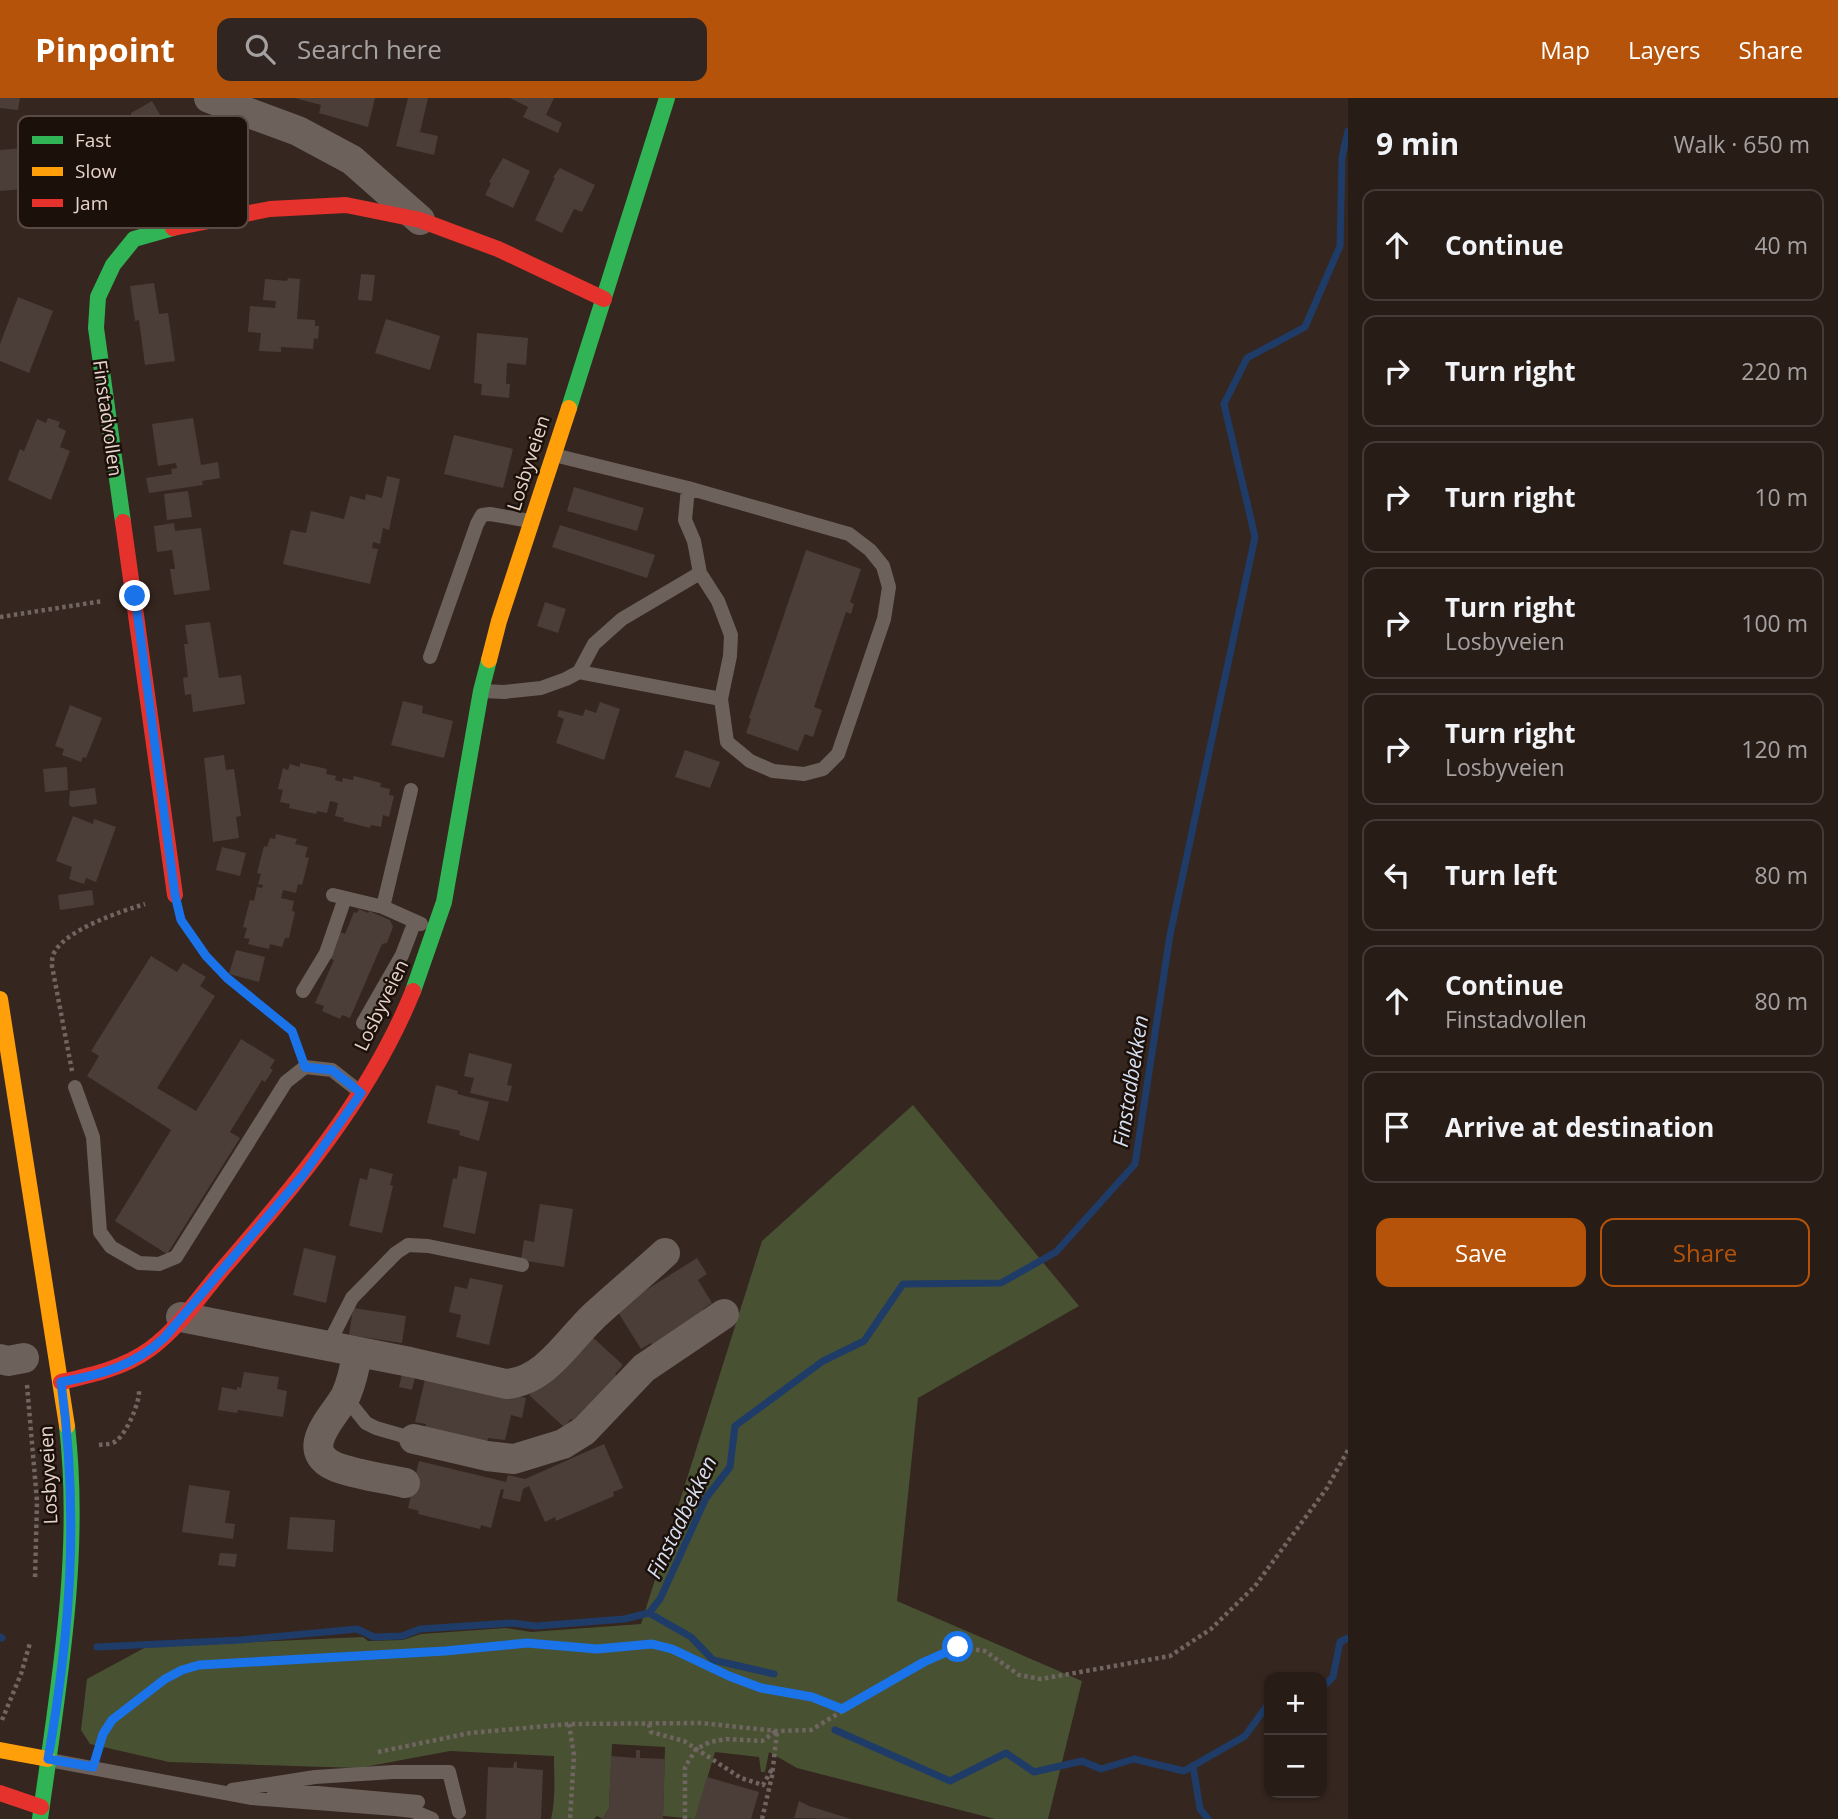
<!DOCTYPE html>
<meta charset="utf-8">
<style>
:root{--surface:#281c17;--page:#302520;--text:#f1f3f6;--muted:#a5a1a1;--line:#443a36;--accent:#b45309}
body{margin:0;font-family:"Open Sans",sans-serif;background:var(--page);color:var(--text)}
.controls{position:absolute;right:21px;bottom:21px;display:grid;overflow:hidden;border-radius:14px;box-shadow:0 2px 5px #0004}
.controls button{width:63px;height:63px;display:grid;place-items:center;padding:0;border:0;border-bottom:2px solid var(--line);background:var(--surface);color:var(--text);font:35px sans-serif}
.stop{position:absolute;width:21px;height:21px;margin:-16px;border:5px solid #1a73e8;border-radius:50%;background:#fff}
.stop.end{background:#1a73e8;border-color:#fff;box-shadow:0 2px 7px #0008}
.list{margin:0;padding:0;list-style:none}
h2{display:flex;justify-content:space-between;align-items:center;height:91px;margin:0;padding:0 28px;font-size:30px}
h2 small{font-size:23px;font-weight:400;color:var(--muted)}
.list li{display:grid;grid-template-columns:46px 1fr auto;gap:21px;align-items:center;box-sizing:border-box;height:112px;margin:0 14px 14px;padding:0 14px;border:2px solid var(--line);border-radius:14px}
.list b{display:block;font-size:26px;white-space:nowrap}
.list p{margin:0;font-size:23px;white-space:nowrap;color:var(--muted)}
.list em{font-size:23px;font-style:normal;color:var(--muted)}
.actions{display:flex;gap:14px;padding:21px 28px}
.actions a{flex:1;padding:16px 0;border:2px solid var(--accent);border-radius:14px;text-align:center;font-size:24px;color:var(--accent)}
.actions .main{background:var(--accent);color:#fff}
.icon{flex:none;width:38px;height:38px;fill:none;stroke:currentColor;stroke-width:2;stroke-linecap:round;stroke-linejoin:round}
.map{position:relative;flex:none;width:1348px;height:1721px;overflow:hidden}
header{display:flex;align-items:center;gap:42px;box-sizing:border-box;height:98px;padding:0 35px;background:var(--accent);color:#fff}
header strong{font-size:33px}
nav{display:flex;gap:38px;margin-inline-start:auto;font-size:24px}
.search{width:490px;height:63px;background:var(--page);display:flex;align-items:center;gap:18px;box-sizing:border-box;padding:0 24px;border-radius:14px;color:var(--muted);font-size:26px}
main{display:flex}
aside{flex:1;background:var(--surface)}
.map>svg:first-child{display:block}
.green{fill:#485233}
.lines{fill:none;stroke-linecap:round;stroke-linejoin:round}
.stream{stroke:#1e3c67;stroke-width:7}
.building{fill:#4b3e39}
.path{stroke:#706560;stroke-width:4.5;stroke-dasharray:3.5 3.5;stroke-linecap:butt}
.lane{stroke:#6c615b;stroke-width:14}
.street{stroke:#6c615b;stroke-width:30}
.fast{stroke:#30b455;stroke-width:16}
.slow{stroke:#ff9f0a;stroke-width:16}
.jam{stroke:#e5322d;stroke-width:16}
.route{stroke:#1a73e8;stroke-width:9}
.labels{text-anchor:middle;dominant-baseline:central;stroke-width:5;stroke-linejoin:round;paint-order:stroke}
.street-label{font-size:19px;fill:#e7d5cc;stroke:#1c100a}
.water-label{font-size:21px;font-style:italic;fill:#d5dfef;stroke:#1c100a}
.key{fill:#1c100a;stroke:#594b44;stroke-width:2}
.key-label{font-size:19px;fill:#e7d5cc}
</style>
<header>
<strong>Pinpoint</strong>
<div class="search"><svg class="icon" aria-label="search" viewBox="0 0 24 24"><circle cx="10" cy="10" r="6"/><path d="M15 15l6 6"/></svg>Search here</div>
<nav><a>Map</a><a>Layers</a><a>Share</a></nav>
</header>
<main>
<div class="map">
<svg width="1348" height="1721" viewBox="0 0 1348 1721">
<rect width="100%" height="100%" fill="#35261f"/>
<path class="green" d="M913 1007 1079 1208 918 1300 897 1503 1082 1583 1048 1721H995L797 1670 769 1654 765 1674H761L759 1659 715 1654 695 1721 663 1718 665 1649 612 1646 609 1710 603 1721 597 1718 594 1721H551C556 1700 554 1680 554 1658L450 1653 359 1670 169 1664 90 1646 81 1632 87 1581 146 1549 363 1539 368 1543 403 1542 421 1536 506 1530 531 1534 641 1526 762 1143Z"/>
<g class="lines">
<path class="stream" d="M649 1515 691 1539 713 1562 774 1576
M0 1539 2 1540
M97 1549 240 1542 357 1531 374 1539 402 1538 420 1531 512 1525 536 1528 624 1521 649 1515 660 1501 706 1400 730 1369 735 1328 823 1263 864 1243 903 1186 1001 1185 1056 1154 1135 1066 1170 837 1255 439 1224 306 1247 260 1305 229 1340 148 1342 59 1348 33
M1322 1590 1333 1579 1340 1544 1348 1540
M835 1632 950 1683 1006 1655 1034 1674 1082 1663 1101 1671 1134 1661 1184 1673 1245 1638 1269 1605
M1193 1668 1200 1711 1208 1721"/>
</g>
<path class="building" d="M0 0H20L18 12 0 10Z
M295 0H375L368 29 319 15 321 7Z
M408 0H428L420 34 438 38 434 57 396 48Z
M510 0H554L546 17 562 25 558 35 523 19 528 9Z
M152 3 163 22 135 37 134 32 127 33 125 19 131 18V15Z
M49 48 51 79 22 81V91L0 93V52Z
M503 60 530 73 513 110 485 97 491 85 489 84Z
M560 70 595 87 582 114 574 111 562 135 535 122 555 80 553 79Z
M361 176 375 177 372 203 358 202Z
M288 180 300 181 297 221 315 222V228H319L318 241 314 240 313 251 281 249V254L259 253 261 235 248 234 250 208 275 210 276 203 263 202 265 181 287 183Z
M154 185 159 216 168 215 175 263 145 267 139 222 135 223 130 188Z
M18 199 53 213 29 275 0 263V246Z
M386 221 440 238 430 272 375 255Z
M477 235 528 240 526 267 507 265 506 286H510L509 300 481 297 482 286 474 285Z
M48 320 60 324 58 329 66 333 60 349 70 353 51 402 8 382 20 351 24 353 37 321 46 325Z
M193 320 201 367 218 364 220 380 202 383 203 387 149 395 146 380 172 376 171 371 177 370 176 365 158 368 152 326Z
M454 337 513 351 503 390 444 376Z
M387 378 400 381 389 432 383 430 380 446 373 444 372 450 378 451 370 486 283 466 291 432 306 435 311 413 344 421 350 398 365 402 366 396 382 400Z
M574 389 644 410 637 433 567 413Z
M188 393 192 419 167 422 164 396Z
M174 425 175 433 201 430 210 492 174 497 170 471H175L172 452 157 454 154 428Z
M560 427 655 457 647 480 552 449Z
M806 452 861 471 850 504 854 506 851 516 846 514 814 609 822 612 813 639 805 636 798 653 746 635 751 621 749 620Z
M545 504 566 511 558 535 537 528Z
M210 524 219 580 241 577 245 606 193 614 191 596 185 597 183 580 188 579 184 546H188L185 527Z
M403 603 423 608 422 615 453 623 444 660 391 647Z
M600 604 620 611 604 662 556 645 564 621 557 618 559 612 583 618 585 611 596 615Z
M70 607 102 620 86 660 83 659 81 664 62 657 64 651 55 648Z
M685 652 720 664 710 690 675 679Z
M224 657 226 672 234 671 241 718 236 719 239 740 213 744 204 660Z
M300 665 327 671 326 676 336 678 335 682 342 684 343 680 353 682 354 678 381 685 380 689 390 691 389 697 394 698 389 719 383 717 381 729 371 727 370 730 343 723 344 720 335 718 338 705 330 703 327 715 317 713 316 716 289 710 290 706 280 704 283 692 278 691 283 670 288 672 290 666 300 669Z
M67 669 68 692 45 694 43 671Z
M95 690 97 706 72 709 69 707 70 693Z
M73 718 93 726 94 721 116 729 96 784 86 780 84 786 69 781 72 769 56 763Z
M276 736 297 741 295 746 308 749 305 759 309 760 302 787 298 786 296 795 283 792 281 800 294 803 292 813 295 814 289 840H285L282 849 270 846 269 851 248 846 250 841 244 840 247 830 243 829 250 802 254 803 257 789 262 790 263 787 258 786 261 776 257 775 264 748 267 749 270 740 275 741Z
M222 749 246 755 240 778 216 772Z
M92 792 94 807 60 812 58 797Z
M359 811 368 815 369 813 390 822 393 829 387 845 382 846 350 920 342 917 340 921 322 913 324 908 315 905 334 862 328 860 340 834 345 836 354 814 357 815Z
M236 852 265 859 259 884 229 876Z
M151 858 177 874 183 865 206 879 200 888 215 898 157 990 196 1013 241 941 275 962 270 970 273 972 265 984 262 982 230 1034 240 1040 167 1156 115 1123 171 1032 87 978 99 958 91 953Z
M469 955 512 966 507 987 512 988 508 1004 470 995 474 980 464 978Z
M436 987 458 993 457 996 489 1004 479 1043 459 1037 460 1033 427 1025Z
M459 1068 487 1074 475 1136 443 1129 453 1080 457 1081Z
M370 1070 393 1076 390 1087 393 1088 382 1135 349 1128 360 1080 367 1082Z
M540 1106 573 1111 564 1169 521 1162 524 1142 534 1144Z
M304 1150 336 1158 326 1205 293 1197Z
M697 1160 707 1176 698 1182 712 1205 703 1211 705 1215 652 1248 651 1245 641 1251 616 1211Z
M470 1180 503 1187 489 1247 456 1239 461 1217 449 1214 455 1188 467 1191Z
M353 1210 406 1218 402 1245 349 1237Z
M588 1235 623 1267 615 1276 618 1279 575 1324 571 1321 564 1329 529 1297Z
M244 1274 279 1279 277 1291 287 1293 283 1319 238 1312 237 1315 218 1312 222 1289 237 1292V1289L241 1290Z
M402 1276 415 1279 412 1292 399 1289Z
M426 1277 526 1300 522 1320 511 1317 505 1342 488 1340 487 1344 425 1330 426 1326 415 1324Z
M604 1346 623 1390 613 1394 614 1398 556 1423 555 1419 545 1424 529 1388 523 1391 520 1404 502 1400 504 1392 501 1391 491 1430 481 1427 480 1431 418 1416 419 1413 408 1410 419 1363 506 1384 508 1377 525 1381Z
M189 1387 230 1393 225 1425 235 1426 233 1441 182 1434Z
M290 1419 335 1422 333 1454 287 1451Z
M220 1455 237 1456 235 1469 218 1467Z
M636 1652H640V1660L665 1661 663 1721H603L609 1710 611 1658 636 1660Z
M514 1664H517V1670L543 1672 541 1721H486L488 1669 513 1670Z
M707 1679 759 1694 751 1721H695Z
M799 1703 809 1708 851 1721 794 1720Z"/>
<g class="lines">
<path class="path" d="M0 519 103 503
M183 826 206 858 227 880 292 934 299 952
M72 973 52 868C52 864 52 860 53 857 63 832 122 813 145 806
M27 1287 37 1403 35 1481
M99 1347C105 1346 111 1347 116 1343 126 1336 140 1305 139 1292
M2 1622 21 1576 30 1545
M569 1626 574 1657 570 1721
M649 1626 651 1634 684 1643 741 1680 763 1687 772 1671
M98 1652 103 1636 112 1622 165 1581 182 1572 199 1568 445 1553 527 1546 597 1551 652 1546 672 1551 729 1578 761 1590 812 1599 841 1611
M378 1654 470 1635 569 1626 701 1625 777 1633 811 1632 924 1564 958 1549 985 1553 1019 1577 1041 1581 1170 1558 1211 1531 1255 1488 1327 1390 1348 1352
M685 1721V1669L696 1651 710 1644 726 1641 762 1643 776 1633
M762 1721 772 1678 777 1634"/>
<path class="lane" d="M554 357 688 390 849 436 870 452 883 468 889 489 884 521 838 656 823 671 804 676 773 673 750 663 727 644 721 601 730 558 731 537 718 503 700 475 694 443 685 422 688 390
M430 559 477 426 482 417 490 416 530 423
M579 574 721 601
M482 593 504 594 541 590 566 581 579 574 594 546 622 521 700 475
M333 797 383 809 421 826
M383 809 411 692
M303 893 326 855 345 800
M363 925 402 857 415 823
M75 989 93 1039 100 1134 111 1149 139 1165 159 1166 176 1159 286 984 305 969 332 972 360 994
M327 1249 352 1200 396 1155 408 1147 428 1148 522 1167
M345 1299 366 1325 376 1330 414 1341
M49 1662 252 1700 395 1711 413 1713 432 1721
M273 1691 418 1704
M232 1692 315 1679 393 1674H449L459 1714"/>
<path class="street" d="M209 0 298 33 352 62 420 122
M181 1219 410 1264 506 1286C546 1283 568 1242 595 1217 618 1196 642 1176 665 1155
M357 1255C355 1269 352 1283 346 1297 335 1318 296 1352 336 1369 357 1377 383 1380 405 1385
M0 1261 8 1263 24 1260
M414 1341 487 1358 514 1361 563 1346 584 1333 644 1270 724 1216"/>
<path class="fast" d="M569 310 667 0
M123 424 96 230 98 199 113 167 134 141 173 130
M413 893 444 804 481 593 489 562
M40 1721C58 1591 82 1459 67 1328"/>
<path class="slow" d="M489 562 499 523 569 310
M0 901 67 1328
M0 1652 48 1661"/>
<path class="jam" d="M173 130 270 111 346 107 420 122 498 151 604 201
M123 424 175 797
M61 1284C92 1277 124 1270 150 1251 178 1231 199 1199 221 1173 295 1087 370 1000 413 893
M0 1695 41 1709"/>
</g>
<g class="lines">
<path class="route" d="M135 498 175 797 181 822 206 858 227 880 292 933 305 969 332 972 361 995 303 1077 164 1240C134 1268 100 1277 61 1284 79 1416 71 1530 48 1661L93 1669 103 1636 112 1622 165 1581 182 1572 199 1567 445 1553 527 1545 597 1551 652 1546 672 1551 729 1578 761 1590 812 1599 842 1611 924 1564 958 1549"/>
</g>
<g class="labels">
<g class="street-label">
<text transform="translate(108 320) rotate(82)">Finstadvollen</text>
<text transform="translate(528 365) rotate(-72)">Losbyveien</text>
<text transform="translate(381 907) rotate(-64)">Losbyveien</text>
<text transform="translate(48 1377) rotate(-93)">Losbyveien</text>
</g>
<g class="water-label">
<text transform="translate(1130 983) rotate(-81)">Finstadbekken</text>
<text transform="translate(681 1419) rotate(-64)">Finstadbekken</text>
</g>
</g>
<rect x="18" y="18" width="230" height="112" rx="10" class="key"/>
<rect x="32" y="38" width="31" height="8" fill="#30b455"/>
<rect x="32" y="69" width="31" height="9" fill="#ff9f0a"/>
<rect x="32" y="101" width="31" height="8" fill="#e5322d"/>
<g class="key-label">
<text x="75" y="49">Fast</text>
<text x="75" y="80">Slow</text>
<text x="75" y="112">Jam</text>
</g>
</svg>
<div class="controls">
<button>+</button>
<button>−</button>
</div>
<div class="stop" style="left:958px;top:1549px"></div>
<div class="stop end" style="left:135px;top:498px"></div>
</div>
<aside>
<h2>9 min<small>Walk · 650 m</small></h2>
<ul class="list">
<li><svg class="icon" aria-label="ahead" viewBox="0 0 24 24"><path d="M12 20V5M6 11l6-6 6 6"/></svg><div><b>Continue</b></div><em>40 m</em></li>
<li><svg class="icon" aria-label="right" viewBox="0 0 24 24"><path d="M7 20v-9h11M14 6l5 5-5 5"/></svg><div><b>Turn right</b></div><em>220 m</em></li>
<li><svg class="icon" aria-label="right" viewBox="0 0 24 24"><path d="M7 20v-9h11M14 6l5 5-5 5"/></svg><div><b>Turn right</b></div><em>10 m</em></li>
<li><svg class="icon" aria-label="right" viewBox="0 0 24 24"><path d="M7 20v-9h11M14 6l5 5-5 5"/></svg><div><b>Turn right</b><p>Losbyveien</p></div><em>100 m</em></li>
<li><svg class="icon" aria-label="right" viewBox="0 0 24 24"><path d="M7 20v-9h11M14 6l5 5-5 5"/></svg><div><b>Turn right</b><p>Losbyveien</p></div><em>120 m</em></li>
<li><svg class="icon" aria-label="left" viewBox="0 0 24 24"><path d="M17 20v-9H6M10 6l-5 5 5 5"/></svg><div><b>Turn left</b></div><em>80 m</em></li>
<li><svg class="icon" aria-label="ahead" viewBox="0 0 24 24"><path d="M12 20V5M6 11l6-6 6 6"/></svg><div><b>Continue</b><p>Finstadvollen</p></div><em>80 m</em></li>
<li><svg class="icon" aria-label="arrive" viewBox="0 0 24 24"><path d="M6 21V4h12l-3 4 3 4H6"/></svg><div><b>Arrive at destination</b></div></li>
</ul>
<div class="actions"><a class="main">Save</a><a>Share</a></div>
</aside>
</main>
